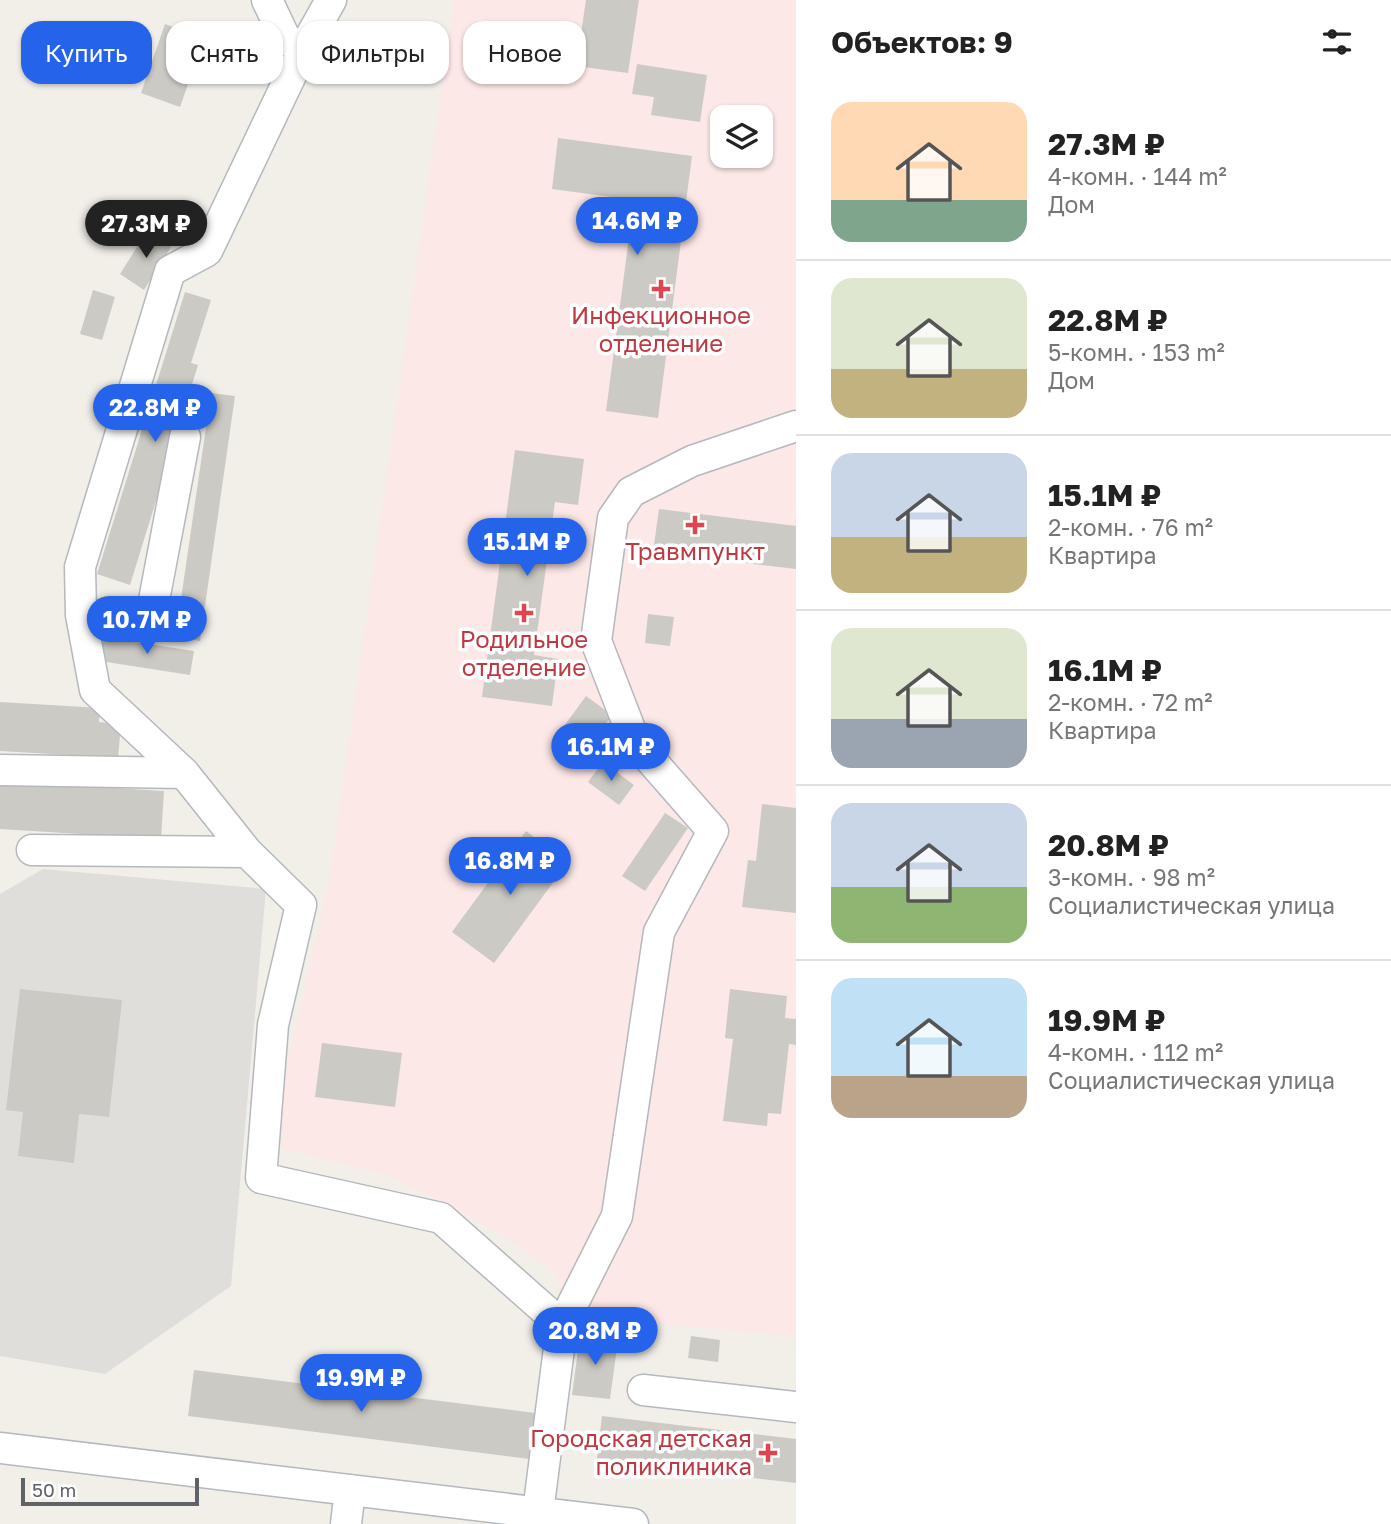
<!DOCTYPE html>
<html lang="ru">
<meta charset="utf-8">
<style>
body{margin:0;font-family:"Golos Text",sans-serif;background:#f2f2f2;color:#222;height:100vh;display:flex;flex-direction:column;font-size:26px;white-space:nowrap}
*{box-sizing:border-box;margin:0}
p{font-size:23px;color:#767676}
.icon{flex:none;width:38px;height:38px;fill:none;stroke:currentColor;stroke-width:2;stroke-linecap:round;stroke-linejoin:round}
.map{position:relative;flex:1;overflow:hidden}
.drawer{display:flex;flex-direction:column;background:#fff;width:595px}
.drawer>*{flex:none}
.banner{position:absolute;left:21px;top:21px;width:665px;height:63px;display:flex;gap:14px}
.controls{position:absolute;left:710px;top:105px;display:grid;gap:14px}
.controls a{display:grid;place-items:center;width:63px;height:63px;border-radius:14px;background:#fff;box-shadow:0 2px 5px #0004;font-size:35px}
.scale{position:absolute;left:21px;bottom:18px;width:178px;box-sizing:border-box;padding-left:7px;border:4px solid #5f6368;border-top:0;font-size:19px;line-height:24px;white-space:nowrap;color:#5f6368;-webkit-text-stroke:5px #fff;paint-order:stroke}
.price{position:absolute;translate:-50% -60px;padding:0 16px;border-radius:24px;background:#2563eb;color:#fff;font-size:23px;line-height:46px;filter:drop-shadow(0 2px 4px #0008)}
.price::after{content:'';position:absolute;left:50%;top:42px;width:21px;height:16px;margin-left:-10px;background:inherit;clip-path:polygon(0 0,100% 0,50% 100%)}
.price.active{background:#222;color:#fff}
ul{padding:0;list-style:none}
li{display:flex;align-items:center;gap:21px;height:175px;padding:0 35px}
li+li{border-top:2px solid #e0e0e0}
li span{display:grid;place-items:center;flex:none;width:196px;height:140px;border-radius:21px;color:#555}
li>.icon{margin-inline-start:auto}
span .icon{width:84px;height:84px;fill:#fffc;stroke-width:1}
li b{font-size:30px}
h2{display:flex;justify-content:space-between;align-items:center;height:84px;padding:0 35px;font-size:30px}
.pill{padding:0 24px;border-radius:21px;background:#fff;box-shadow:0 2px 5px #0004;font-size:24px;line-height:63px}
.pill.active{background:#2563eb;color:#fff}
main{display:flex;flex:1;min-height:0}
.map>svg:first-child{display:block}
.industrial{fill:#e0deda}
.medical{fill:#fce8e6;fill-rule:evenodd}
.building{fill:#cccac5}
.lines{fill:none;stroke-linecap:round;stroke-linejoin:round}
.minor-casing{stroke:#b5b8bc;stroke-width:33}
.minor{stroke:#fff;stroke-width:30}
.health-dot{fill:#e0444e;stroke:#fff;stroke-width:2.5}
.labels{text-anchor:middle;stroke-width:7;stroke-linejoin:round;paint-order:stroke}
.health-label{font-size:24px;fill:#be3a42;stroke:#fff}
</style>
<main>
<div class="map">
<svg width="796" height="1524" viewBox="0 0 796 1524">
<rect width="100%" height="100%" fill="#f1efe8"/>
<!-- industrial -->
<path class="industrial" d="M 43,869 L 266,889 L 231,1286 L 105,1374 L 0,1356 L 0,894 Z"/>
<!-- medical -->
<path class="medical" d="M 454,0 L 796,0 L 796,1336 L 580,1317 L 560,1291 L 556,1273 L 510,1240 L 446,1203 L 385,1174 L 279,1148 L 278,1106 L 329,882 ZM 723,117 L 761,117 L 761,156 L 723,156 Z"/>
<!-- building -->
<path class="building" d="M 586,0 L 639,0 L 628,73 L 576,66 Z
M 165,24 L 184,31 L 173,63 L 193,70 L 180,107 L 141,93 Z
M 637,64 L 707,75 L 700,122 L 651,115 L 654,97 L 632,94 Z
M 558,138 L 692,156 L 658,418 L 606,411 L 634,200 L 552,189 Z
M 147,231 L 171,247 L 144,290 L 120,274 Z
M 93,290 L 115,297 L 102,340 L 80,334 Z
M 185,292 L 211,300 L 191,363 L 198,365 L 130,585 L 97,574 Z
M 211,393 L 235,396 L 200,641 L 177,637 L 176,625 L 165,624 L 167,604 L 180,606 Z
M 515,450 L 584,459 L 578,505 L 555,502 L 534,655 L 558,659 L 552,706 L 482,697 Z
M 659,509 L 796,526 L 796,569 L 653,552 Z
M 648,614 L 674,617 L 670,646 L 645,643 Z
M 103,637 L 194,651 L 190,675 L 100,661 Z
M 586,696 L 612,715 L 586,752 L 559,733 Z
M 0,702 L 100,708 L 99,722 L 121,724 L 118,758 L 0,751 Z
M 603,762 L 634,785 L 619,805 L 588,782 Z
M 0,781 L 164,791 L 161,839 L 0,829 Z
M 762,804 L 796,808 L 796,913 L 742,907 L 748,860 L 756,861 Z
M 665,813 L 688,828 L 645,891 L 622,876 Z
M 526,831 L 568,862 L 494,963 L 452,932 Z
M 20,989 L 122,1000 L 109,1117 L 79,1114 L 74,1163 L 18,1156 L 23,1112 L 6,1110 Z
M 730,989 L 787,996 L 785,1018 L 796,1019 L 796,1045 L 789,1044 L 781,1114 L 768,1113 L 767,1126 L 723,1121 L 733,1039 L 725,1038 Z
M 322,1043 L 402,1053 L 395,1107 L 315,1097 Z
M 580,1335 L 618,1340 L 610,1399 L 572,1395 Z
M 691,1336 L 720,1340 L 718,1362 L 688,1358 Z
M 194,1370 L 535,1413 L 529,1459 L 188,1416 Z
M 602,1416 L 796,1439 L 796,1483 L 597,1459 Z"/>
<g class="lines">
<defs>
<path id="minor" d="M 267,0 L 285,38 L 303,50
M 331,0 L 303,50 L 207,251 L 170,271 L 80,567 L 81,615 L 95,690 L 184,773 L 247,852 L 301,905 L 273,1025 L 261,1178 L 441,1218 L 562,1325 L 538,1512
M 81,615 L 151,616 L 185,437
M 0,770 L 184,773
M 32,850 L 247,852
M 562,1325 L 617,1216 L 659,932 L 713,831 L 635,742 L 596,641 L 613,518 L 631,492 L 692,461 L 796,426
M 643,1390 L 796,1407
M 0,1448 L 633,1524
M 346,1524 L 350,1490"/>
</defs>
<!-- minor casing -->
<use href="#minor" class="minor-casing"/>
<!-- minor -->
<use href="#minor" class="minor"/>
</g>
<!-- markers -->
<g class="health-dot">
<path d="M657.5 278.5h7v7h7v7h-7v7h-7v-7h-7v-7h7z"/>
<path d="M691.5 514.5h7v7h7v7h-7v7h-7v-7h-7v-7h7z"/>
<path d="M520.5 602.5h7v7h7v7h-7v7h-7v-7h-7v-7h7z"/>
<path d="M764.5 1442.5h7v7h7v7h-7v7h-7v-7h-7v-7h7z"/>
</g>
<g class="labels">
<!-- health labels -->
<g class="health-label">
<text x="661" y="324">Инфекционное<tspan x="661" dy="28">отделение</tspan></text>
<text x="695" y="560">Травмпункт</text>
<text x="524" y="648">Родильное<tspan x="524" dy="28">отделение</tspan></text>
<text x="752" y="1447" text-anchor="end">Городская детская<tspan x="752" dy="28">поликлиника</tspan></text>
</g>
</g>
</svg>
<div class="controls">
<a><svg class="icon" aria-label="layers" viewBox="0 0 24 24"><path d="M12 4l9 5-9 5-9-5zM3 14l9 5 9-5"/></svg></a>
</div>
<div class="scale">50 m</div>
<b class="price" style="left:637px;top:257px">14.6M ₽</b>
<b class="price active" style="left:146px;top:260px">27.3M ₽</b>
<b class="price" style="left:155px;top:444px">22.8M ₽</b>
<b class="price" style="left:527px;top:578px">15.1M ₽</b>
<b class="price" style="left:147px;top:656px">10.7M ₽</b>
<b class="price" style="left:611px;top:783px">16.1M ₽</b>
<b class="price" style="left:510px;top:897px">16.8M ₽</b>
<b class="price" style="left:595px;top:1367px">20.8M ₽</b>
<b class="price" style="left:361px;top:1414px">19.9M ₽</b>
<div class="banner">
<a class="pill active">Купить</a>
<a class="pill">Снять</a>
<a class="pill">Фильтры</a>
<a class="pill">Новое</a>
</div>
</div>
<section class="drawer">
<h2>Объектов: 9<svg class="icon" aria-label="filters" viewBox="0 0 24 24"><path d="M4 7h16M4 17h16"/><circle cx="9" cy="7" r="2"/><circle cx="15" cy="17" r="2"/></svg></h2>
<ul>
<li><span style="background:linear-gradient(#ffd9b3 70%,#7fa58c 0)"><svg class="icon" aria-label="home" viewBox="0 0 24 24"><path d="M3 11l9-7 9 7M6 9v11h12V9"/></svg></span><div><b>27.3M ₽</b><p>4-комн. · 144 m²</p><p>Дом</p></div></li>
<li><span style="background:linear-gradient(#dfe7d0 65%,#c2b280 0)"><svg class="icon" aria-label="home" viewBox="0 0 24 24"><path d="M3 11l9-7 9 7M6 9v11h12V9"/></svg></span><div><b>22.8M ₽</b><p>5-комн. · 153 m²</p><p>Дом</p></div></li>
<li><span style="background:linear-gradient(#c9d6e8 60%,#c2b280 0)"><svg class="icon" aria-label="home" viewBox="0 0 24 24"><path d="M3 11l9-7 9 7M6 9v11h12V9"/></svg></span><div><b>15.1M ₽</b><p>2-комн. · 76 m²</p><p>Квартира</p></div></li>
<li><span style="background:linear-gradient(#dfe7d0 65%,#9aa5b1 0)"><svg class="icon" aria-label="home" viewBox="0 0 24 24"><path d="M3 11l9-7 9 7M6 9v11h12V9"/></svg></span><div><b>16.1M ₽</b><p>2-комн. · 72 m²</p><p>Квартира</p></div></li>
<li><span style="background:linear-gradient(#c9d6e8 60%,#8fb573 0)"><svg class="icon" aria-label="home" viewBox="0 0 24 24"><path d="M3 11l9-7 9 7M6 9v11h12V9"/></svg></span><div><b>20.8M ₽</b><p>3-комн. · 98 m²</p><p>Социалистическая улица</p></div></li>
<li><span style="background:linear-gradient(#bfe0f5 70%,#b9a48a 0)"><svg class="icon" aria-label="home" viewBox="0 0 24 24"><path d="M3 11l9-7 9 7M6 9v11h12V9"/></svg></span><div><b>19.9M ₽</b><p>4-комн. · 112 m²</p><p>Социалистическая улица</p></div></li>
</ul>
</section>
</main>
